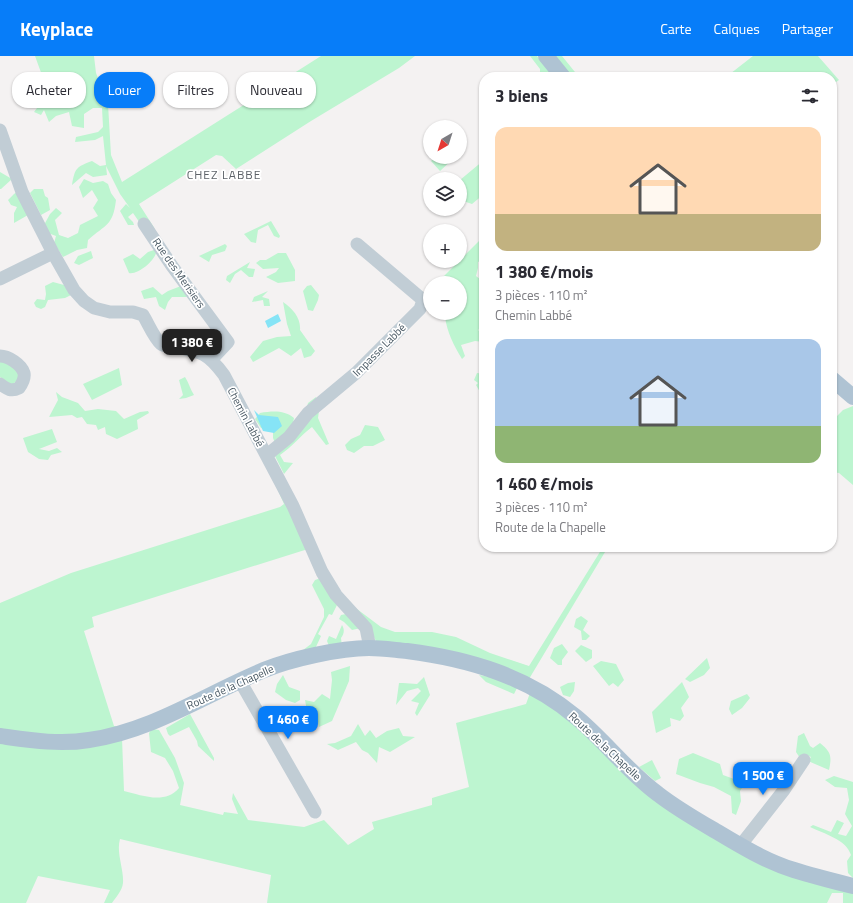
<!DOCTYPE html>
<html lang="fr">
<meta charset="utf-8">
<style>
body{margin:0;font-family:"Titillium Web",sans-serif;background:#f2f2f3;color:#2b2b33;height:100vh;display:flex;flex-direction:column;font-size:15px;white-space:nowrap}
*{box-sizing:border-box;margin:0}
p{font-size:13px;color:#7c7c81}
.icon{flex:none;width:22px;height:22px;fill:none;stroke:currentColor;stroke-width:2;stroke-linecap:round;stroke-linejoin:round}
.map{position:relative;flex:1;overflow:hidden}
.sheet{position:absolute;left:479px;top:16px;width:358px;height:480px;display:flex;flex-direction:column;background:#fff;border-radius:16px;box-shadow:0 1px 3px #0004}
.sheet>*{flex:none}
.top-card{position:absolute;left:12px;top:16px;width:380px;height:36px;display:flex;gap:8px}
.needle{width:26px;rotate:219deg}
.buttons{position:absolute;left:423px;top:64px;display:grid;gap:8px}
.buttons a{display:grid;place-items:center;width:44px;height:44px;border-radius:50%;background:#fff;box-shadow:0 1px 3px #0004;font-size:20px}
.price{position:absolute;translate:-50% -34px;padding:0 9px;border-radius:8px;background:#077df9;color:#fff;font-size:13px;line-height:26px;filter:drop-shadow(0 1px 2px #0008)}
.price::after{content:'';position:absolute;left:50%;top:24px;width:12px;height:9px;margin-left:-6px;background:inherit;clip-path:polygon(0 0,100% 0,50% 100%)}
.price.on{background:#222;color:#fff}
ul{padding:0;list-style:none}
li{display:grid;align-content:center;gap:8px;height:212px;padding:0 16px}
li span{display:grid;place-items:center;height:124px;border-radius:12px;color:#555}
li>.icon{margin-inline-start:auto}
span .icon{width:72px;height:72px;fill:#fffc;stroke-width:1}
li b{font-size:17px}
h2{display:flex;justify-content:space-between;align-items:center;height:48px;padding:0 16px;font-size:17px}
.chip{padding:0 14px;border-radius:16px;background:#fff;box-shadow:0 1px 3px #0004;font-size:14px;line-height:36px}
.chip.on{background:#077df9;color:#fff}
header{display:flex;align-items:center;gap:24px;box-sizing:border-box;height:56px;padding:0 20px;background:#077df9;color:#fff}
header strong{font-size:19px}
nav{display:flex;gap:22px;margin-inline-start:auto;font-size:14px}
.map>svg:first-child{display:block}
.green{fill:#bdf5d0}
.water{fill:#86e4f6}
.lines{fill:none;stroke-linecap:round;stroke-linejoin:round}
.minor{stroke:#c1cdd5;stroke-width:13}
.major{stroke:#afc3d3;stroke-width:16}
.labels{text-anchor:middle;stroke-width:3.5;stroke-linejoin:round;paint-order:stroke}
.street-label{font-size:11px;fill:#475762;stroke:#fff}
.neighbourhood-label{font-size:12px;letter-spacing:1px;fill:#5d6268;stroke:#fff}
</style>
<header>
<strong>Keyplace</strong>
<nav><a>Carte</a><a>Calques</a><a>Partager</a></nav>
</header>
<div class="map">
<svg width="853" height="847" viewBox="0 0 853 847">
<rect width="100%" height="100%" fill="#f4f2f2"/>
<!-- green -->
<path class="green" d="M 35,0 L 94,0 L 96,17 L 108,48 L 111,99 L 122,126 L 321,0 L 415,0 L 399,12 L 311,65 L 236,113 L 222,100 L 216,99 L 139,148 L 155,173 L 148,169 L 142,170 L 133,157 L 128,161 L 133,166 L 134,169 L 128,169 L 120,155 L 126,148 L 130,152 L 120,138 L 106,110 L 107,119 L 93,121 L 86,117 L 72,129 C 75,112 76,111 92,105 L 100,110 L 106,109 L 103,80 L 95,84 L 75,86 L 76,81 L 98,76 L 103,71 L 102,52 L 93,52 L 84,58 L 84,72 L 72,70 L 69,56 L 56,60 L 49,66 L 44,54 L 41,59 L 34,56 L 43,44 L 39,28 L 43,22 Z
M 530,0 L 537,0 L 554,21 L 540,21 L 540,13 Z
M 555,0 L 562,0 L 579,21 L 571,21 Z
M 753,0 L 818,0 L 839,24 L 832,29 L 832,21 L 726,21 Z
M 435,101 L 453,101 L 454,102 L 440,115 L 431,105 Z
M 484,104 L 484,138 L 472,148 L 460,144 L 460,124 Z
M 0,116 L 12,123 L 1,133 L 0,133 Z
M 84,123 L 93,127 L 103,125 L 108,128 L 111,137 L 116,144 C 113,170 106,168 88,184 L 87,192 L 77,194 L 63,201 L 54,187 L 56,180 L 48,177 L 44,169 L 50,158 L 56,152 L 62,157 L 55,164 L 59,179 L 68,182 L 78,177 L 80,169 L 98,160 L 93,152 L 98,144 L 92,134 L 83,142 L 79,131 Z
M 34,133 L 43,133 L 45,140 L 48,142 L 50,154 L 41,159 L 30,137 Z
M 17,136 L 28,159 L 14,167 L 14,157 L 17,151 L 11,149 L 8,144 L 14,138 Z
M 271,165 L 280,180 L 279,182 L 274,180 L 268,169 L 258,174 L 256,187 L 251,186 L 244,178 Z
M 484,180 L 484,203 L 478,206 L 478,212 L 476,220 L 484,226 L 484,269 L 478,274 L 484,279 L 484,286 L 475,285 L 461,289 L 465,300 L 462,303 C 454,290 447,276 445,261 L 448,257 L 460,257 L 460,242 L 464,232 L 460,232 L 460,227 L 440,227 L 438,226 Z
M 225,188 L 227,190 L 225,195 L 212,199 L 209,206 L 199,200 Z
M 154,194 L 156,197 C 154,205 138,219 129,217 L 123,203 L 133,198 L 140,203 L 148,196 Z
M 91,195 L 93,202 L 79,209 L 74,207 L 78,200 Z
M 278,197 L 286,197 L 295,214 L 295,225 L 278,227 L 266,221 L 276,216 L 279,212 L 263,213 L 256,207 L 260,204 L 266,204 Z
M 250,206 L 247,212 L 255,213 L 253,221 L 249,221 L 241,214 L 235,218 L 230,227 L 226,224 L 227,220 Z
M 53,226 L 64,229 L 71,239 L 65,242 L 48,244 L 45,251 L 41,253 L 36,251 L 34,247 L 37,243 L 45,244 L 46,238 L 45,230 Z
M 311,229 L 319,239 L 318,244 L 313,255 L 308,254 L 303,235 L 307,230 Z
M 181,230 L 187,241 L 172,241 L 168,246 L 165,254 L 159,250 L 156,241 L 144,243 L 141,235 L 153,231 L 162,239 L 168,235 Z
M 268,235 L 262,241 L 269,243 L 270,250 L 264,250 L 263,244 L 252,246 L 254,241 Z
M 283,246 C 293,253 301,262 300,274 L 315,295 L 311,300 L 304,302 L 301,292 L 291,300 L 279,292 L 253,306 L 250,301 L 263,285 L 277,281 L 291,280 L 287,268 Z
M 0,303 L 17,312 L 20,322 L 12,329 L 0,321 Z
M 119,312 L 122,329 L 92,344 L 83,328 Z
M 477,317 L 484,318 L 484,343 L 476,329 L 478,327 L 474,324 Z
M 185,321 C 189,327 190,333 194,339 L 186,342 L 179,343 L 183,339 L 179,324 Z
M 56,336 L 62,341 L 78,347 L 85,355 L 98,353 L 116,355 L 124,363 L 140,356 L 148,355 L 149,357 L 137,364 L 138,373 L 117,383 L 106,378 L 105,371 L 98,374 L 96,369 L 87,368 L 82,361 L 77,362 L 72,359 L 49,361 L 58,344 Z
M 316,341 L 319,355 L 318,362 L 329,388 L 326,389 L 312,371 C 300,380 292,391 280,399 L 284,406 L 293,407 L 284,418 L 274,398 L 275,387 L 273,382 L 273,375 L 261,372 L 255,363 L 260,357 C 273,355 284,354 294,362 L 292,372 L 303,366 L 308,347 Z
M 853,350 L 853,429 L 839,417 L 832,416 L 832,365 L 843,354 Z
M 365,369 L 378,371 L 385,384 L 373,390 L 364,390 L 354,397 L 347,394 L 345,389 L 351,383 L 360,379 Z
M 52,373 L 57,386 L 39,393 L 49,395 L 57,392 L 62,396 L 51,399 L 48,404 L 39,403 L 28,396 L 23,382 Z
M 257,387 L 308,493 L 92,561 L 94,571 L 84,575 L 114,670 L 118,670 L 92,679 L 0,677 L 0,547 L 71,517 L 280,451 L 284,448 Z
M 603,491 L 608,491 L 529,623 L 377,587 L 369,572 L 345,544 L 381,571 L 395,576 L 432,576 L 456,581 L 490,597 L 529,610 Z
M 321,522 L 337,549 L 332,559 L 329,558 L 318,578 L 321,580 L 315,593 L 303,594 L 311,588 L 324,561 L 324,553 L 312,529 L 315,524 Z
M 346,558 L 361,572 L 352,574 L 344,566 L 339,563 L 341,559 Z
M 581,560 L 588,565 L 583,574 L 590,580 L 586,584 L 582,584 L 581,575 L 574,571 L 576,563 Z
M 342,569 C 345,574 344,578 341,582 L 342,591 L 329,590 L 327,585 L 329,580 L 336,583 Z
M 562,588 L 568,596 L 562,604 L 562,609 L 558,609 L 550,602 L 554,592 Z
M 581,589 L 592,594 L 592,602 L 586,606 L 575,595 Z
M 707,602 L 710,612 L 704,619 L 690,626 L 685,623 Z
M 601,605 L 616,608 L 624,624 L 618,631 L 613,627 L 609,630 L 593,610 Z
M 350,610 L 349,625 L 332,665 L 319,671 L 317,660 L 307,655 L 305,644 L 314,646 L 322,638 L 330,643 L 332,624 L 331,616 Z
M 283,619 L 289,631 L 300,635 L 300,644 L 295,647 L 286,644 L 275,636 L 277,628 Z
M 479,619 L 496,622 L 517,632 L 514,638 L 486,626 Z
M 424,621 L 430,639 L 417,660 L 415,657 L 419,647 L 411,645 L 421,635 L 418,632 L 407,635 L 396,649 L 399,627 L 403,627 L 417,628 Z
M 575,626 L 574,635 L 570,641 L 563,639 L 560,631 L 568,627 Z
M 682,626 L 689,641 L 681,652 L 684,660 L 680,665 L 670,662 L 671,670 L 656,677 L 652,656 Z
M 530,637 L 564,659 L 733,790 L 853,833 L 853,847 L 843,847 L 843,837 L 832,837 L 827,847 L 267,847 L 271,819 L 120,783 C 116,797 124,813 123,827 C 122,835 116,841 112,847 L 104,847 L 110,834 L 38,820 L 26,847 L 0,847 L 0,684 L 122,682 L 124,735 C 141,739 165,749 179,732 L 173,715 L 165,702 L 151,696 L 149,677 L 152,673 L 159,674 L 175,702 L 184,727 L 180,749 L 223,759 L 224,756 L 238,758 L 232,743 L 233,737 L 248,764 L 304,771 L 324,764 L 348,789 L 374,773 L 372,766 L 432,749 L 432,742 L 469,731 L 456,667 L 526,648 Z
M 747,638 L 750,642 L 742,652 L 732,659 L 729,653 L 731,645 Z
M 190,658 L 214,702 L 214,705 L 198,690 L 197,685 L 189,671 L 170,680 L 168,678 L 166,672 Z
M 358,668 L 365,680 L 370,674 L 376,682 L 387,675 L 399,672 L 403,680 L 415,681 L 390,696 L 379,691 L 377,707 L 368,697 L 362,694 L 356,686 L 338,694 L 327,688 L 335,687 L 351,680 Z
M 804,677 L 810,690 L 813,692 L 820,687 C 831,696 832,700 829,714 L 808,705 L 811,701 L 807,699 L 800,702 L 796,696 L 798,680 Z
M 693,697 L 720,708 L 723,719 L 745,727 L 740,735 L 741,745 L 736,759 L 732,757 L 731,740 L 714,731 L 700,727 L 676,718 L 679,703 Z
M 652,704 L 661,722 L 655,725 L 639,711 Z
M 834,720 L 853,726 L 853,822 L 848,817 L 847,805 L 851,799 C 846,783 824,778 810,771 L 813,769 L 831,776 L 837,764 L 844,767 L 838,778 L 846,780 L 852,770 L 845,758 L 849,744 L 847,732 L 835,731 L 825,724 Z"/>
<!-- water -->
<path class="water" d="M 278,258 L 281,265 L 268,272 L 265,265 Z
M 254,354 L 259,359 L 278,361 L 282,370 L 274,377 L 263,375 Z"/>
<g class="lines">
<!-- minor -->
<path class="minor" d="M 0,74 L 22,136 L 53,197 L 74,234 L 84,245 L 94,252 L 110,256 L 133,256 L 143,259 C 148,267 154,282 161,288 C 165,291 171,290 175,291 C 202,296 208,297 224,319 L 293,450 L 322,516 L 336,539 L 366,572 L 370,592
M 144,168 L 172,210 L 228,286 L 212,303
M 0,223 L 53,197
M 0,300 C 8,300 21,308 24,317 C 25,322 22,328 19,332 C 11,336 7,333 0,328
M 267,399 L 289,381 L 308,357 L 356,317 L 420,253 L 423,244 L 357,188
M 240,625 L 315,756
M 740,790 L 784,734 L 804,704"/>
<!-- major -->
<path class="major" d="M 546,0 L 563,21
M 832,323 L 853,341
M 0,680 C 29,684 59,689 89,684 C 152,675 206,638 264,614 C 291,603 340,592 369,592 C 382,592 395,594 407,595 C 469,603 527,620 576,661 C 605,685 628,716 658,738 C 676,752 695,763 714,774 C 739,789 765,805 794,814 C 813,820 833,825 853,830"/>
</g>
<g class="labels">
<!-- street labels -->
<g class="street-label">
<text transform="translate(179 217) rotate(55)" y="4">Rue des Merisiers</text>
<text transform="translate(379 294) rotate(-45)" y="4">Impasse Labbé</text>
<text transform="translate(246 361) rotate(62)" y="4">Chemin Labbé</text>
<text transform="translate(230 631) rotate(-24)" y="4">Route de la Chapelle</text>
<text transform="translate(605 690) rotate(43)" y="4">Route de la Chapelle</text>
</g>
<!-- neighbourhood labels -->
<g class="neighbourhood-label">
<text x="224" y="123">CHEZ LABBE</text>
</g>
</g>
</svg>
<div class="buttons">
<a><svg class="needle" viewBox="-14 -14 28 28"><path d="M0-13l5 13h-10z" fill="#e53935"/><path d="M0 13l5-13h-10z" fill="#7c7c81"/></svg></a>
<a><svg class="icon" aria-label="layers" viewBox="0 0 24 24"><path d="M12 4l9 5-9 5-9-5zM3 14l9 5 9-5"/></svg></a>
<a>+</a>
<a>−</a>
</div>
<b class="price on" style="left:192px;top:307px">1 380 €</b>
<b class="price" style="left:288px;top:684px">1 460 €</b>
<b class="price" style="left:763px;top:740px">1 500 €</b>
<div class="top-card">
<a class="chip">Acheter</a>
<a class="chip on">Louer</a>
<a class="chip">Filtres</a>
<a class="chip">Nouveau</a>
</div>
<section class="sheet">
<h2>3 biens<svg class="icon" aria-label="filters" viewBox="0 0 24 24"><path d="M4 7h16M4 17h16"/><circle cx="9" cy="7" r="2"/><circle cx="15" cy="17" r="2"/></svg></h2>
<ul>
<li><span style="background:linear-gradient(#ffd9b3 70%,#c2b280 0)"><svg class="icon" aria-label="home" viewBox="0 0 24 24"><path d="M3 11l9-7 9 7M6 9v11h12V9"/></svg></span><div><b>1 380 €/mois</b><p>3 pièces · 110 m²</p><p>Chemin Labbé</p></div></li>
<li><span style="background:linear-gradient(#a9c7e8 70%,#8fb573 0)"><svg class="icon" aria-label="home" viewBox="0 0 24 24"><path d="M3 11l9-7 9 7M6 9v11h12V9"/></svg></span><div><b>1 460 €/mois</b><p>3 pièces · 110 m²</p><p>Route de la Chapelle</p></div></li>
</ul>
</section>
</div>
